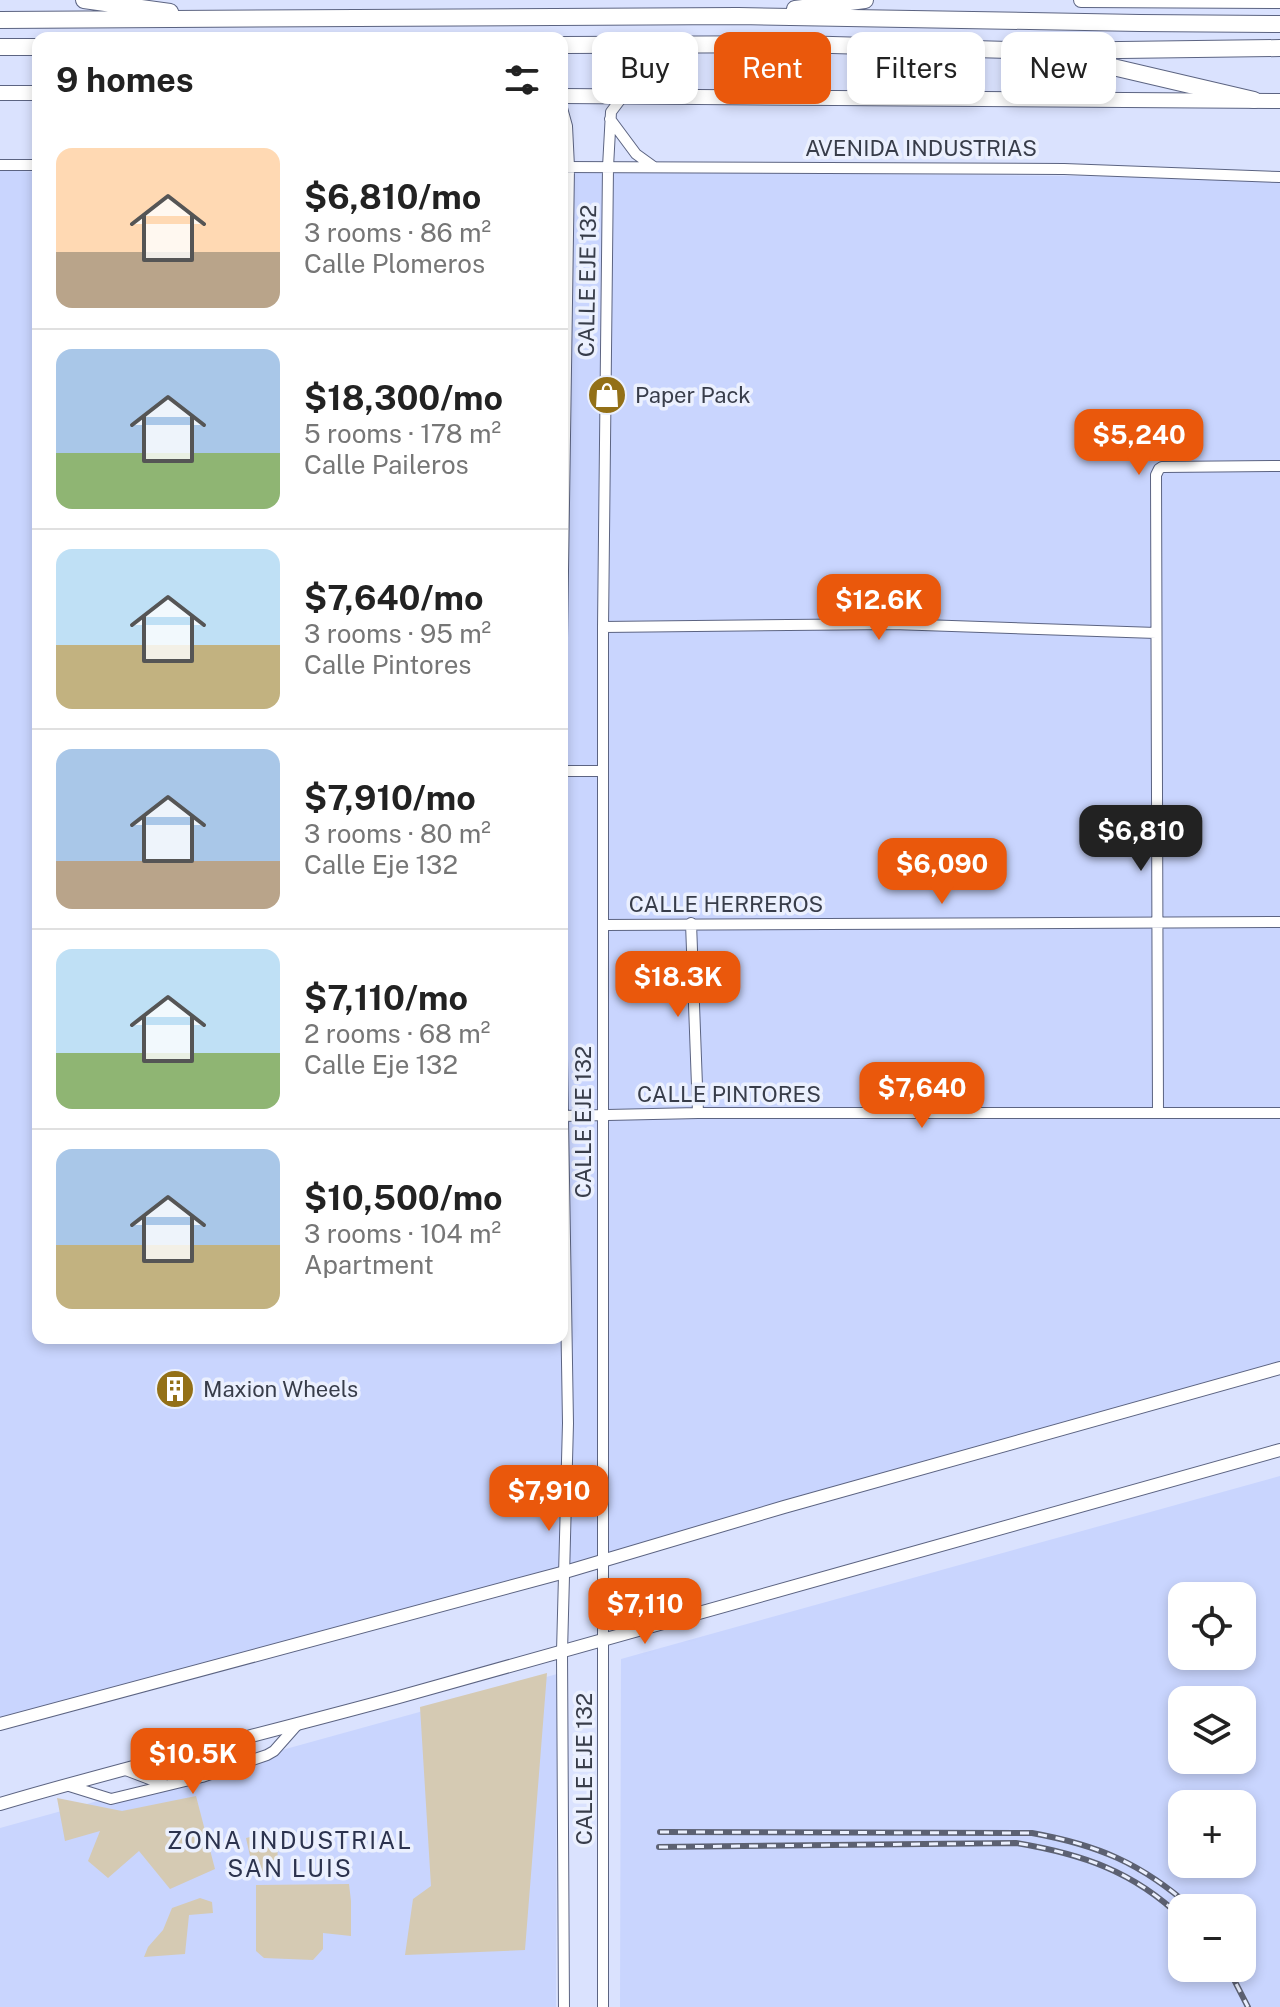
<!DOCTYPE html>
<meta charset="utf-8">
<style>
body{margin:0;font-family:"Public Sans",sans-serif;background:#f2f2f2;color:#222;height:100vh;display:flex;flex-direction:column;font-size:30px;white-space:nowrap}
*{box-sizing:border-box;margin:0}
p{font-size:26px;color:#767676}
.icon{flex:none;width:44px;height:44px;fill:none;stroke:currentColor;stroke-width:2;stroke-linecap:round;stroke-linejoin:round}
.map{position:relative;flex:1;overflow:hidden}
.drawer{position:absolute;left:32px;top:32px;width:536px;height:1312px;display:flex;flex-direction:column;background:#fff;border-radius:16px;box-shadow:0 4px 12px #0003}
.drawer>*{flex:none}
.hud{position:absolute;left:592px;top:32px;width:568px;height:72px;display:flex;gap:16px}
.tools{position:absolute;left:1168px;top:1582px;display:grid;gap:16px}
.tools a{display:grid;place-items:center;width:88px;height:88px;border-radius:16px;background:#fff;box-shadow:0 4px 12px #0003;font-size:40px}
.price{position:absolute;translate:-50% -68px;padding:0 18px;border-radius:16px;background:#ea580c;color:#fff;font-size:26px;line-height:52px;filter:drop-shadow(0 2px 4px #0008)}
.price::after{content:'';position:absolute;left:50%;top:48px;width:24px;height:18px;margin-left:-12px;background:inherit;clip-path:polygon(0 0,100% 0,50% 100%)}
.price.on{background:#222;color:#fff}
ul{padding:0;list-style:none}
li{display:flex;align-items:center;gap:24px;height:200px;padding:0 24px}
li+li{border-top:2px solid #e0e0e0}
li span{display:grid;place-items:center;flex:none;width:224px;height:160px;border-radius:16px;color:#555}
li>.icon{margin-inline-start:auto}
span .icon{width:96px;height:96px;fill:#fffc;stroke-width:1}
li b{font-size:34px}
h2{display:flex;justify-content:space-between;align-items:center;height:96px;padding:0 24px;font-size:34px}
.chip{padding:0 28px;border-radius:16px;background:#fff;box-shadow:0 4px 12px #0003;font-size:28px;line-height:72px}
.chip.on{background:#ea580c;color:#fff}
.map>svg:first-child{display:block}
.built{fill:#c9d5fe;fill-rule:evenodd}
.green{fill:#d5cab3}
.lines{fill:none;stroke-linecap:round;stroke-linejoin:round}
.minor-casing{stroke:#5c6482;stroke-width:12}
.tertiary-casing{stroke:#5c6482;stroke-width:14}
.secondary-casing{stroke:#5c6482;stroke-width:16}
.trunk-casing{stroke:#5c6482;stroke-width:18}
.minor{stroke:#fff;stroke-width:10}
.tertiary{stroke:#fff;stroke-width:12}
.secondary{stroke:#fff;stroke-width:14}
.trunk{stroke:#fff;stroke-width:16}
.rail-casing{stroke:#5c6172;stroke-width:6}
.rail{stroke:#ebf0fe;stroke-width:3;stroke-dasharray:9;stroke-linecap:butt}
.labels{text-anchor:middle;stroke-width:7;stroke-linejoin:round;paint-order:stroke}
.street-label{font-size:22px;fill:#383d4a;stroke:#ebf0fe}
.poi-label{font-size:22px;fill:#383d4a;stroke:#ebf0fe;text-anchor:start}
.neighbourhood-label{font-size:24px;letter-spacing:2px;fill:#2c334e;stroke:#ebf0fe}
</style>
<div class="map">
<svg width="1280" height="2007" viewBox="0 0 1280 2007">
<rect width="100%" height="100%" fill="#dae2fe"/>
<!-- built -->
<path class="built" d="M 0,170 L 38,172 L 38,1338 L 562,1338 L 562,171 L 1280,178 L 1280,1368 L 0,1726 Z
M 1280,1476 L 1280,2007 L 620,2007 L 621,1659 ZM 1182,1596 L 1242,1596 L 1242,1656 L 1182,1656 ZM 1242,1700 L 1242,1760 L 1182,1760 L 1182,1700 ZM 1182,1804 L 1242,1804 L 1242,1864 L 1182,1864 ZM 1182,1908 L 1242,1908 L 1242,1968 L 1182,1968 Z
M 557,1674 L 556,2007 L 0,2007 L 0,1828 Z"/>
<!-- green -->
<path class="green" d="M 547,1673 L 525,1950 L 405,1955 L 413,1899 L 431,1886 L 420,1707 Z
M 196,1796 L 215,1869 L 170,1889 L 139,1851 L 108,1878 L 88,1861 L 100,1831 L 65,1841 L 57,1798 L 122,1811 Z
M 277,1830 L 278,1874 L 254,1874 L 246,1838 Z
M 349,1884 L 351,1901 L 351,1936 L 323,1933 L 323,1949 L 313,1960 L 264,1958 L 256,1951 L 256,1885 Z
M 200,1898 L 212,1902 L 213,1913 L 189,1915 L 185,1954 L 144,1957 L 148,1947 L 163,1930 L 172,1908 Z"/>
<g class="lines">
<defs>
<path id="minor" d="M 562,108 L 567,126 L 569,167 L 562,638
M 610,119 L 636,154 L 654,167
M 0,165 L 38,165
M 562,167 L 1064,169 L 1280,177
M 603,627 L 893,624 L 1156,633
M 562,771 L 603,771
M 691,923 L 698,1113
M 604,925 L 1280,922
M 562,1058 L 568,1423 L 562,1652 L 564,2007
M 1158,1113 L 1156,475 L 1159,469 L 1162,467 L 1280,466
M 562,1116 L 698,1113 L 1280,1113
M 123,1769 L 165,1785
M 66,1785 L 111,1799 L 202,1777 L 267,1755 L 274,1751 L 297,1725
M 603,2007 L 603,627 L 608,167 L 611,112 L 623,96"/>
<path id="tertiary" d="M 0,1724 L 565,1572 L 784,1507 L 1280,1368
M 0,1804 C 132,1765 267,1733 399,1697 C 693,1615 986,1532 1280,1450"/>
<path id="secondary" d="M 1081,0 L 1280,1
M 0,93 L 38,93
M 562,96 L 1280,101"/>
<path id="trunk" d="M 84,0 L 170,12
M 795,9 L 865,0
M 0,20 L 738,16 L 1140,23 L 1280,24
M 562,45 L 797,44 L 1045,51 L 1280,48
M 0,47 L 38,47
M 1070,57 L 1254,100"/>
</defs>
<!-- minor casing -->
<use href="#minor" class="minor-casing"/>
<!-- tertiary casing -->
<use href="#tertiary" class="tertiary-casing"/>
<!-- secondary casing -->
<use href="#secondary" class="secondary-casing"/>
<!-- trunk casing -->
<use href="#trunk" class="trunk-casing"/>
<!-- minor -->
<use href="#minor" class="minor"/>
<!-- tertiary -->
<use href="#tertiary" class="tertiary"/>
<!-- secondary -->
<use href="#secondary" class="secondary"/>
<!-- trunk -->
<use href="#trunk" class="trunk"/>
<defs>
<path id="rail" d="M 660,1832 L 1032,1833 C 1098,1845 1141,1863 1192,1908
M 659,1847 L 1016,1843 C 1082,1854 1133,1871 1182,1918
M 1228,1968 L 1248,2007"/>
</defs>
<!-- rail casing -->
<use href="#rail" class="rail-casing"/>
<!-- rail -->
<use href="#rail" class="rail"/>
</g>
<!-- icons -->
<defs>
<symbol id="shop-disc" viewBox="-11 -11 22 22"><circle r="9.5" fill="#937017" stroke="#ebf0fe"/><path d="M-5-2.5h2.3a2.7 3.5 0 0 1 5.4 0H5L5.5 6h-11ZM-1.5-2.5h3a1.5 2.3 0 0 0-3 0Z" fill="#fff"/></symbol>
<symbol id="building-disc" viewBox="-11 -11 22 22"><circle r="9.5" fill="#937017" stroke="#ebf0fe"/><path d="M-4-6H4V6H1V3H-1V6H-4ZM-2.5-4.3h1.7v1.8h-1.7ZM.8-4.3h1.7v1.8H.8ZM-2.5-1h1.7V.8h-1.7ZM.8-1h1.7V.8H.8Z" fill="#fff"/></symbol>
</defs>
<g fill-rule="evenodd">
<use href="#shop-disc" x="585" y="373" width="44" height="44"/>
<use href="#building-disc" x="153" y="1367" width="44" height="44"/>
</g>
<g class="labels">
<!-- street labels -->
<g class="street-label">
<text x="921" y="156">AVENIDA INDUSTRIAS</text>
<text transform="translate(587 281) rotate(-89)" y="8">CALLE EJE 132</text>
<text x="726" y="912">CALLE HERREROS</text>
<text x="729" y="1102">CALLE PINTORES</text>
<text transform="translate(583 1122) rotate(-90)" y="8">CALLE EJE 132</text>
<text transform="translate(584 1769) rotate(-90)" y="8">CALLE EJE 132</text>
</g>
<!-- poi labels -->
<g class="poi-label">
<text x="635" y="403">Paper Pack</text>
<text x="203" y="1397">Maxion Wheels</text>
</g>
<!-- neighbourhood labels -->
<g class="neighbourhood-label">
<text x="290" y="1849">ZONA INDUSTRIAL<tspan x="290" dy="28">SAN LUIS</tspan></text>
</g>
</g>
</svg>
<div class="tools">
<a><svg class="icon" aria-label="locate" viewBox="0 0 24 24"><circle cx="12" cy="12" r="6"/><path d="M12 2v4M12 18v4M2 12h4M18 12h4"/></svg></a>
<a><svg class="icon" aria-label="layers" viewBox="0 0 24 24"><path d="M12 4l9 5-9 5-9-5zM3 14l9 5 9-5"/></svg></a>
<a>+</a>
<a>−</a>
</div>
<b class="price" style="left:1139px;top:477px">$5,240</b>
<b class="price" style="left:879px;top:642px">$12.6K</b>
<b class="price on" style="left:1141px;top:873px">$6,810</b>
<b class="price" style="left:942px;top:906px">$6,090</b>
<b class="price" style="left:678px;top:1019px">$18.3K</b>
<b class="price" style="left:922px;top:1130px">$7,640</b>
<b class="price" style="left:549px;top:1533px">$7,910</b>
<b class="price" style="left:645px;top:1646px">$7,110</b>
<b class="price" style="left:193px;top:1796px">$10.5K</b>
<div class="hud">
<a class="chip">Buy</a>
<a class="chip on">Rent</a>
<a class="chip">Filters</a>
<a class="chip">New</a>
</div>
<section class="drawer">
<h2>9 homes<svg class="icon" aria-label="filters" viewBox="0 0 24 24"><path d="M4 7h16M4 17h16"/><circle cx="9" cy="7" r="2"/><circle cx="15" cy="17" r="2"/></svg></h2>
<ul>
<li><span style="background:linear-gradient(#ffd9b3 65%,#b9a48a 0)"><svg class="icon" aria-label="home" viewBox="0 0 24 24"><path d="M3 11l9-7 9 7M6 9v11h12V9"/></svg></span><div><b>$6,810/mo</b><p>3 rooms · 86 m²</p><p>Calle Plomeros</p></div></li>
<li><span style="background:linear-gradient(#a9c7e8 65%,#8fb573 0)"><svg class="icon" aria-label="home" viewBox="0 0 24 24"><path d="M3 11l9-7 9 7M6 9v11h12V9"/></svg></span><div><b>$18,300/mo</b><p>5 rooms · 178 m²</p><p>Calle Paileros</p></div></li>
<li><span style="background:linear-gradient(#bfe0f5 60%,#c2b280 0)"><svg class="icon" aria-label="home" viewBox="0 0 24 24"><path d="M3 11l9-7 9 7M6 9v11h12V9"/></svg></span><div><b>$7,640/mo</b><p>3 rooms · 95 m²</p><p>Calle Pintores</p></div></li>
<li><span style="background:linear-gradient(#a9c7e8 70%,#b9a48a 0)"><svg class="icon" aria-label="home" viewBox="0 0 24 24"><path d="M3 11l9-7 9 7M6 9v11h12V9"/></svg></span><div><b>$7,910/mo</b><p>3 rooms · 80 m²</p><p>Calle Eje 132</p></div></li>
<li><span style="background:linear-gradient(#bfe0f5 65%,#8fb573 0)"><svg class="icon" aria-label="home" viewBox="0 0 24 24"><path d="M3 11l9-7 9 7M6 9v11h12V9"/></svg></span><div><b>$7,110/mo</b><p>2 rooms · 68 m²</p><p>Calle Eje 132</p></div></li>
<li><span style="background:linear-gradient(#a9c7e8 60%,#c2b280 0)"><svg class="icon" aria-label="home" viewBox="0 0 24 24"><path d="M3 11l9-7 9 7M6 9v11h12V9"/></svg></span><div><b>$10,500/mo</b><p>3 rooms · 104 m²</p><p>Apartment</p></div></li>
</ul>
</section>
</div>
